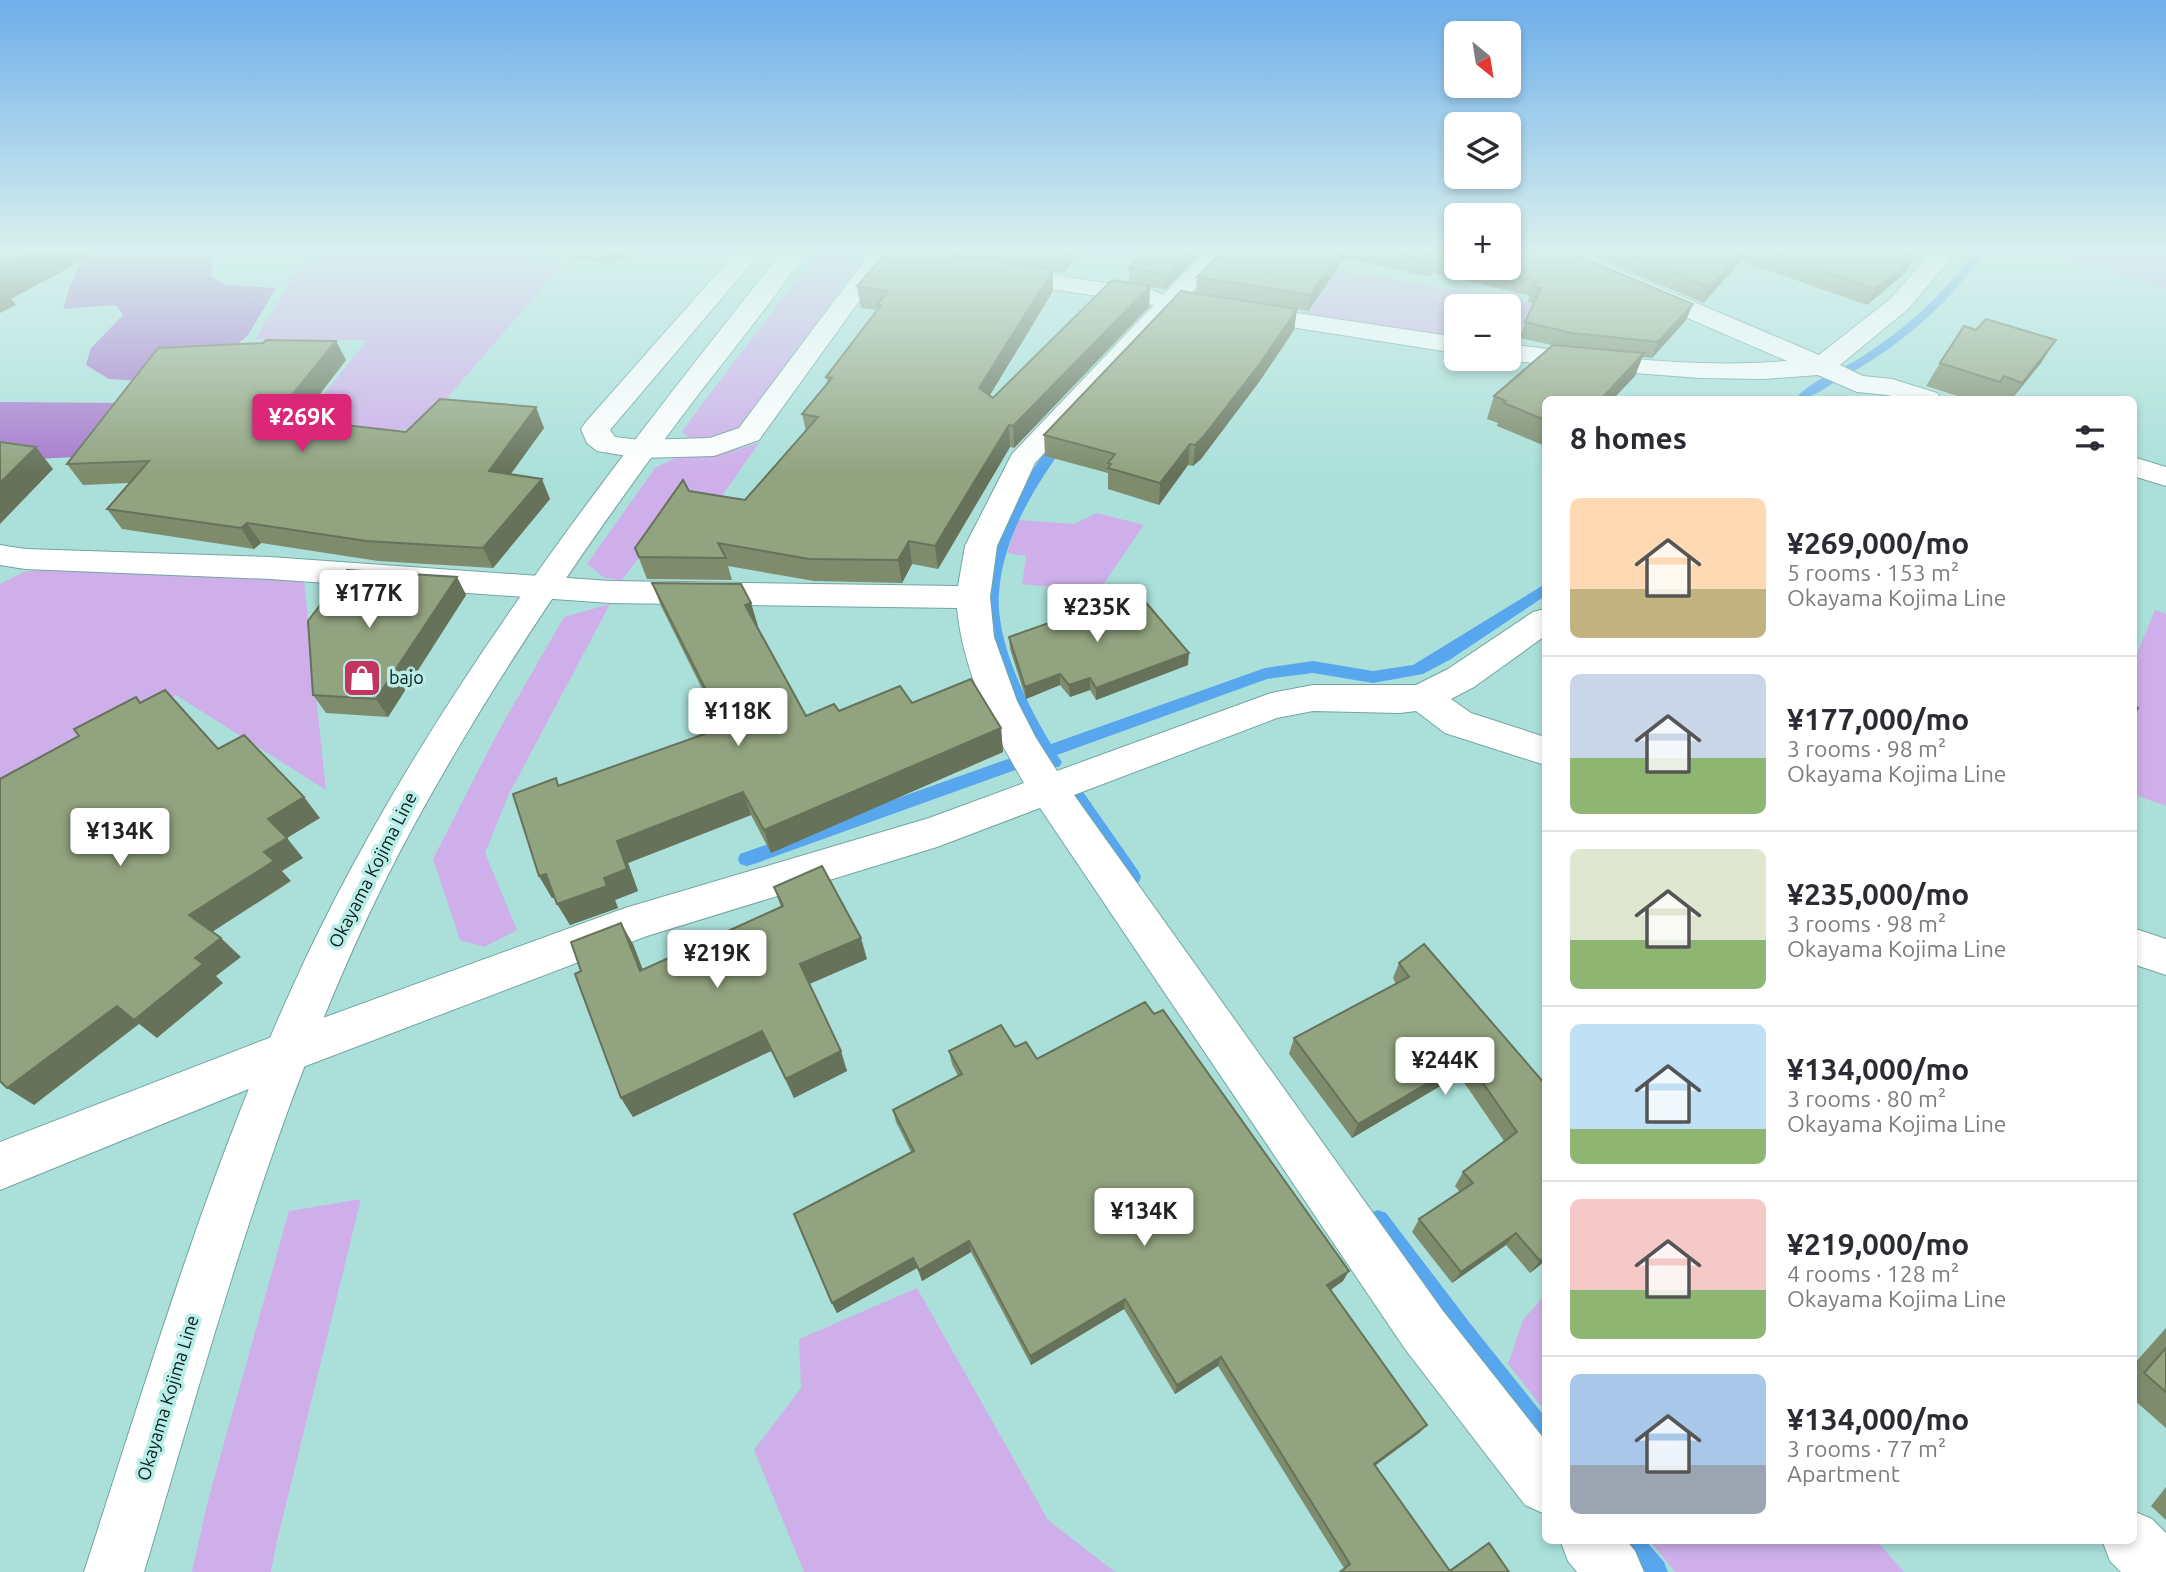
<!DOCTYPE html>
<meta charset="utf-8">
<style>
body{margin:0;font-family:Ubuntu,sans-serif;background:#f2f2f3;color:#2b2b33;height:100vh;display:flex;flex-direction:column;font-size:26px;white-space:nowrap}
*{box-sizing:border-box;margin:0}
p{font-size:23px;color:#7c7c81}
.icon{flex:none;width:38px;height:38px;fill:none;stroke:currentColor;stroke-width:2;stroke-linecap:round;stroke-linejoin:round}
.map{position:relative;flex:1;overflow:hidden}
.sheet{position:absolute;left:1542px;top:396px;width:595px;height:1148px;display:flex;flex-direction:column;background:#fff;border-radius:10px;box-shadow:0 4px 10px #0003}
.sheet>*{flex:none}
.needle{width:46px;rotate:150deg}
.fabs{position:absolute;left:1444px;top:21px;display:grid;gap:14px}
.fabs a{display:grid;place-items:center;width:77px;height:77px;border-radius:10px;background:#fff;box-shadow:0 4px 10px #0003;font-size:35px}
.price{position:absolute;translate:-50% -60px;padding:0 16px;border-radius:7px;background:#fff;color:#222;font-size:23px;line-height:46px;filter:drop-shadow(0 2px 4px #0008)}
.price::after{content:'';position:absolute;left:50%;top:42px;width:21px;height:16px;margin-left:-10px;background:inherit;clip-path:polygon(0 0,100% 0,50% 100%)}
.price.selected{background:#db2777;color:#fff}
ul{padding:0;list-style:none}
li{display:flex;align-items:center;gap:21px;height:175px;padding:0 28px}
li+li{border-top:2px solid #e1e1e2}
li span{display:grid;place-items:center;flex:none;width:196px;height:140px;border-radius:10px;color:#555}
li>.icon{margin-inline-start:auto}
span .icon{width:84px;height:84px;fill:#fffc;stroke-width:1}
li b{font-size:30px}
h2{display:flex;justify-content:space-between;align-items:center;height:84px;padding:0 28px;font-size:30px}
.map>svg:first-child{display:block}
.green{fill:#ceafea}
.forest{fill:#a87ace}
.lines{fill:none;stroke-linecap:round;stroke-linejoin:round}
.stream{fill:#58a6ed;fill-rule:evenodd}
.minor-casing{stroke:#72a5a0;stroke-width:2}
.major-casing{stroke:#72a5a0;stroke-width:2}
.minor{fill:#fff;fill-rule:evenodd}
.major{fill:#fff;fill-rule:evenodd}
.wall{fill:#7e8c6d}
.shaded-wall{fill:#667259}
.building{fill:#92a37f;stroke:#667259;stroke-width:2}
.labels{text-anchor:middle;stroke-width:7;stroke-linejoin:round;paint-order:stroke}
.poi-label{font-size:18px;fill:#071c1b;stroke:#b8ede8;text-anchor:start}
.street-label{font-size:18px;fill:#071c1b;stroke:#b8ede8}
</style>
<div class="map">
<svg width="2166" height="1572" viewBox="0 0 2166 1572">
<rect width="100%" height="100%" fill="#abe0da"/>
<!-- green -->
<path class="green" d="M 312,253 L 508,253 L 564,263 L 420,429 L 294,432 L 367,340 L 255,339 L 292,279 Z
M 817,253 L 867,253 L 736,431 C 719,437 697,448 682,432 L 691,419 Z
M 2046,253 L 2166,253 L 2166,288 Z
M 1330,268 L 1536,305 L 1515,349 L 1509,348 L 1508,306 L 1456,306 L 1456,340 L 1303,316 Z
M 759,443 L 708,516 L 676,510 L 621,581 L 603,577 L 587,564 L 655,468 L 675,458 L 721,454 Z
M 1097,513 L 1144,525 L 1098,592 L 1022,584 L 1026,556 L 1007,553 L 1018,520 L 1074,524 Z
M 41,570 L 304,581 L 326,790 L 176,695 L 0,791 L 0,584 L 24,572 Z
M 610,604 L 509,794 L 485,853 L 517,930 L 484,947 L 460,940 L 433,859 L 498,732 L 564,617 Z
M 2155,610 L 2166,614 L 2166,806 L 2133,794 L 2133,731 L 2137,724 L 2133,722 L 2133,663 Z
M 361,1199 L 276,1545 L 271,1572 L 192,1572 L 208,1500 L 289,1211 Z
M 917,1288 L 1048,1520 L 1115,1572 L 804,1572 L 754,1450 L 801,1388 L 799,1339 Z
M 1545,1295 L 1545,1411 L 1508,1364 L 1523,1320 Z
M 1649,1540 L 1876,1540 L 1904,1572 L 1675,1572 Z"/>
<!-- forest -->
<path class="forest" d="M 92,253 L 212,253 L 211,276 L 226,285 L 276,288 L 248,335 L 229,352 L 141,381 L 109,379 L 86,365 L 91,348 L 123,315 L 116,305 L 63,309 C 69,292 75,262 92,253 Z
M 0,402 L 124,403 L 74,457 L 0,461 Z"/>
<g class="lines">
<!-- stream -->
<path class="stream" d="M 1973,253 L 1984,253 C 1947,307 1896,349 1838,380 C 1823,389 1812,399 1795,399 C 1812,379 1841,371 1863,356 C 1905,329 1944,294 1973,253 Z
M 1062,435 L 1069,439 C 1036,485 1003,535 999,593 C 995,640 1027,705 1051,744 L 1265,668 L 1313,661 L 1373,671 L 1413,665 L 1545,584 L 1545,596 L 1451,659 L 1423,674 L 1373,683 L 1313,673 L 1267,679 L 1057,755 L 1062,762 L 1059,767 L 1047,767 L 1043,760 L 754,864 L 747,866 L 740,864 L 738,859 L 740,854 L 1036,749 C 1011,704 985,652 984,599 C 983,587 988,575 991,563 C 1005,514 1026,476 1057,436 Z
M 1075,787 L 1081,789 L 1139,872 L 1141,877 L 1139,882 L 1132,885 L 1125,882 L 1069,799 L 1066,794 L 1069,789 Z
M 1378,1210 L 1386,1213 L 1473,1327 L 1545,1417 L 1545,1450 L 1536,1446 L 1455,1345 L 1370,1229 L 1367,1221 L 1370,1213 Z
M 1615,1540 L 1645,1540 L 1664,1562 L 1668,1572 L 1637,1572 L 1619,1549 Z"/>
<defs>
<path id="minor" d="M 735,253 L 760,253 L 610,430 L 615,437 L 640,440 L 710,438 L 739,428 L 870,253 L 894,253 L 759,440 L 714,456 L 640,458 L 597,451 L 587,443 L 581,429 L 585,423 Z
M 1204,253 L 1229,253 L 1035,463 L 997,546 L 990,597 L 994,637 L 1017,701 L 1036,738 L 1057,771 L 1271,693 L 1313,685 L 1416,685 L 1448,669 L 1533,612 L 1545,609 L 1545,636 L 1474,687 L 1451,699 L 1471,713 L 1545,737 L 1545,765 L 1445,733 L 1416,711 L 1400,713 L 1313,711 L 1277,718 L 1074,795 L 1443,1311 L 1545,1440 L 1545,1514 L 1525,1505 L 1405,1349 L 1040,808 L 937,847 L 647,936 L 303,1067 L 0,1190 L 0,1142 L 287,1031 L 625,908 L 929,818 L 1024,783 C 992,729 963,671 957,608 L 610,603 L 270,579 L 25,569 L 0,565 L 0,545 L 25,549 L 270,557 L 610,581 L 958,586 L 965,546 L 1012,454 L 1154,305 L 1001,281 L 992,279 L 989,274 L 992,269 L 1001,267 L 1152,290 L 1163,295 Z
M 1546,253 L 1579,253 L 1819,355 L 1890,299 L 1931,253 L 1956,253 L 1908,309 L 1840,365 L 1863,376 L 1892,379 L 1937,393 L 1941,399 L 1900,399 L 1888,395 L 1857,392 L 1818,375 L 1763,379 L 1700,378 L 1569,368 L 1503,359 L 1508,359 L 1508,344 C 1599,356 1695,369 1787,361 L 1549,258 Z
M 1243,305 L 1456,337 L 1456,353 L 1234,318 L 1230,313 L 1234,308 Z
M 2133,457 L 2166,467 L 2166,486 L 2133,476 Z
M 2133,928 L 2166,939 L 2166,975 L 2133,964 Z
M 2133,1511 L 2152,1519 L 2166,1533 L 2166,1572 L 2121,1572 L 2110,1561 L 2102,1540 L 2133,1540 Z
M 1560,1540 L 1626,1540 L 1635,1551 L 1644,1572 L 1577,1572 L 1568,1561 Z"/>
<path id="major" d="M 781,253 L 806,253 C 766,310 721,364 679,420 C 582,550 491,684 413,827 C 287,1060 219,1320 144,1572 L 84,1572 C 158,1345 225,1112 335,899 C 456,665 618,459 781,253 Z"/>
</defs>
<!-- minor casing -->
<use href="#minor" class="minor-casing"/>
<!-- major casing -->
<use href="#major" class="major-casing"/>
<!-- minor -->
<use href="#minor" class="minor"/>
<!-- major -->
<use href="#major" class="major"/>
</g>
<!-- wall -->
<path class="wall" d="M 542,253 L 635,253 L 613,264 Z
M 954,253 L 1077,253 L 1064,273 L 1053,271 L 1053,291 L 989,396 L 993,398 L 1129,282 L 1129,268 L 1200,253 L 1166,289 L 1150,287 L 1149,307 L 1014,448 L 1010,447 L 938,569 L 912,564 L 902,583 L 814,581 L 728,566 L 732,580 L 647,579 L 635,548 L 689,491 L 745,500 L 806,431 L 802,414 L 828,383 L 826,377 L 877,310 L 861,308 L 857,286 L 954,255 Z
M 1220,253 L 1456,253 L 1456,268 L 1508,268 L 1693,304 L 1686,320 L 1652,358 L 1642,357 L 1635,376 L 1613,399 L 1545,399 L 1545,446 L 1497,426 L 1498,423 L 1487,419 L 1494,396 L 1552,345 L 1520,338 L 1525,322 L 1534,304 L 1528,302 L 1530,296 L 1432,272 L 1431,277 L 1345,258 L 1308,311 L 1196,293 L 1197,277 Z
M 1586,253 L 1919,253 L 1912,261 L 1904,274 L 1867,305 L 1741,261 L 1703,303 Z
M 1297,309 L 1294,330 L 1259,382 L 1201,459 L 1193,466 L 1188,465 L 1159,505 L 1108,489 L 1108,473 L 1045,456 L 1044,435 Z
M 346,360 L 300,420 L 406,432 L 544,428 L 511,474 L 550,499 L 493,568 L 378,561 L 261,543 L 254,549 L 122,529 L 107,509 L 129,483 L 83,485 L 67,464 Z
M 1940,363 L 2041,363 L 2012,399 L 1967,399 L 1926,386 Z
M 457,577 L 466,595 L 388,717 L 326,713 L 313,695 Z
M 652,583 L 751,603 L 757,626 L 806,716 L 839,711 L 912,703 L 1001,728 L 1003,752 L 771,853 L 751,815 L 628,863 L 638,891 L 615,900 L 618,908 L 570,925 L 555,897 L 552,898 L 539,876 L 559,786 L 716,731 L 714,725 L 717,724 L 714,713 L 661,606 Z
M 1009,637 L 1188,665 L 1096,700 L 1090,690 L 1070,697 L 1060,685 L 1026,699 L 1010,649 Z
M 774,887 L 867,959 L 809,984 L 847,1071 L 794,1098 L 771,1051 L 633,1117 L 621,1098 L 633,944 L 643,970 L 781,907 Z
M 1399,963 L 1545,1084 L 1545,1261 L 1530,1273 L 1506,1245 L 1452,1283 L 1412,1232 L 1419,1219 L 1460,1192 L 1455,1186 L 1463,1172 L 1504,1141 L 1459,1075 L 1352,1138 L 1289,1054 L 1294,1038 L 1396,984 L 1393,978 Z
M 1015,1047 L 1037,1059 L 1343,1281 L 1331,1290 L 1427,1425 L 1419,1433 L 1375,1465 L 1449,1570 L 1489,1543 L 1509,1572 L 1344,1568 L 1218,1366 L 1175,1394 L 1124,1309 L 1031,1365 L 971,1252 L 922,1281 L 917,1268 L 837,1313 L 832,1303 L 911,1152 L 896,1122 L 893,1110 L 958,1076 L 952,1064 L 949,1051 Z
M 2166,1328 L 2166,1428 L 2133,1399 L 2133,1365 Z
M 2166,1487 L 2166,1520 L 2151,1506 Z"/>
<!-- shaded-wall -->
<path class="shaded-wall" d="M 26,253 L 96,253 L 11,299 L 16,305 L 0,313 L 0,267 Z
M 609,253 L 635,253 L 613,264 Z
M 1064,253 L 1077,253 L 1064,273 Z
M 1187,253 L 1200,253 L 1166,289 L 1167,274 Z
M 1341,253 L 1346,253 L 1345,258 L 1308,311 L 1310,295 Z
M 1741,253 L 1745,253 L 1741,261 L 1703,303 L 1709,287 Z
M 1912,253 L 1919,253 L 1912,261 L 1904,274 L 1867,305 L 1875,289 Z
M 1053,270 L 1053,291 L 981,410 L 979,388 Z
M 1150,286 L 1149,307 L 1014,448 L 1013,426 Z
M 1693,304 L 1686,320 L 1652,358 L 1658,342 Z
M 1297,309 L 1294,330 L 1259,382 L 1201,459 L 1193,466 L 1195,445 Z
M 2056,340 L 2041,363 L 2011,399 L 2022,383 Z
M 336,341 L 346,360 L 286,438 L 274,417 Z
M 1644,353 L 1635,376 L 1613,399 L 1601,399 Z
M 536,407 L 544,428 L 498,491 L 489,471 Z
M 1009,425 L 1010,447 L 938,569 L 935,546 Z
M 1190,444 L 1188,465 L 1159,505 L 1160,483 Z
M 36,447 L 53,469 L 0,524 L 0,483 Z
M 542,479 L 550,499 L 493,568 L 483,548 Z
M 247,523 L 261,543 L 254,549 L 241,528 Z
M 909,541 L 912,564 L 902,583 L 898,560 Z
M 457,577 L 466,595 L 388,717 L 376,699 Z
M 751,603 L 758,626 L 752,628 L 745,605 Z
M 1189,653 L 1188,665 L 1096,700 L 1096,688 Z
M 1060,674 L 1060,685 L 1026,699 L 1025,687 Z
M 1090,678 L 1090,690 L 1070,697 L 1069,685 Z
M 1001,728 L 1003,752 L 771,853 L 764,830 Z
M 743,792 L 751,815 L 628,863 L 638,891 L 615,900 L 618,908 L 570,925 L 557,904 L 617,841 Z
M 304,797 L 320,818 L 287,838 L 303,858 L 282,871 L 291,881 L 209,934 L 189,915 L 264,852 L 268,819 Z
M 546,874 L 559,896 L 552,898 L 539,876 Z
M 621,923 L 633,944 L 651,992 L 640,971 Z
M 221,938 L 241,957 L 216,976 L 223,983 L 157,1038 L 134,1020 L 195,958 Z
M 861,938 L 867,959 L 807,985 L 800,964 Z
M 117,1006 L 139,1024 L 34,1105 L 7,1088 Z
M 762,1031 L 771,1051 L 633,1117 L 621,1098 Z
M 841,1051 L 847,1071 L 794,1098 L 786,1079 Z
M 1467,1060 L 1459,1075 L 1352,1138 L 1358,1124 Z
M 1516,1233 L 1506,1245 L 1452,1283 L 1461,1272 Z
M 969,1241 L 971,1252 L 922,1281 L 919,1270 Z
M 1545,1257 L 1545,1261 L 1530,1273 L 1540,1261 Z
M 913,1258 L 917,1268 L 837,1313 L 832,1303 Z
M 1349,1271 L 1343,1281 L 1322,1295 L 1327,1285 Z
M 1125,1299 L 1124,1309 L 1031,1365 L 1030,1356 Z
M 1221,1357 L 1218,1366 L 1175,1394 L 1177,1385 Z
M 1427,1425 L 1419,1433 L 1368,1471 L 1374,1464 Z"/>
<!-- building -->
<path class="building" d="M 0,253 L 26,253 L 0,267 Z
M 886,253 L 943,253 L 1053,270 L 979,388 L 993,398 L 1112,280 L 1150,286 L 1013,426 L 1009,425 L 935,546 L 909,541 L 898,560 L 809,559 L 718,543 L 726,558 L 639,557 L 635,548 L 683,480 L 689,491 L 745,500 L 818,417 L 802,414 L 832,378 L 826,377 L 881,305 L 877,304 L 888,292 L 857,286 Z
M 1144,253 L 1187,253 L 1167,274 L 1129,268 Z
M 1220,253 L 1341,253 L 1310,295 L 1197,277 Z
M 1396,253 L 1456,253 L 1456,262 L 1426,254 L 1434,261 Z
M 1508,253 L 1572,253 L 1693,304 L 1658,342 L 1572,333 L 1525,322 L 1541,288 L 1533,287 L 1536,281 L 1481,268 L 1508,268 Z
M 1628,253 L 1741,253 L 1709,287 Z
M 1771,253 L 1912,253 L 1909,256 L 1913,258 L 1875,289 Z
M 1181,291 L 1297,309 L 1262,361 L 1203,437 L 1195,445 L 1190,444 L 1160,483 L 1108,468 L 1111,464 L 1108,463 L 1115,454 L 1044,435 Z
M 1986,319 L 2056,340 L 2022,383 L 2004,376 L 2000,382 L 1940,363 L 1964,326 L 1976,330 Z
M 266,340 L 336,341 L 274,417 L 406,432 L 440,399 L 536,407 L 489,471 L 542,479 L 483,548 L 366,541 L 247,523 L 241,528 L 107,509 L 149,461 L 67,464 L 158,348 L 263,343 Z
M 1553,345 L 1644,353 L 1601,399 L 1545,399 L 1545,420 L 1504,403 L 1506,401 L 1494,396 Z
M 0,442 L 36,447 L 0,483 Z
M 347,570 L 457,577 L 376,699 L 313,695 L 308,621 Z
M 652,583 L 741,584 L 751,603 L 745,605 L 806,716 L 834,704 L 839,711 L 900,686 L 912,703 L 971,679 L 1001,728 L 764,830 L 743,792 L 617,841 L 627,869 L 604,878 L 607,886 L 557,904 L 546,874 L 539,876 L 513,794 L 556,778 L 558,786 L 716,730 L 714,725 L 719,723 L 714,713 L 717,712 Z
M 1137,592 L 1189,653 L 1096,688 L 1090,678 L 1069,685 L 1060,674 L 1025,687 L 1009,637 Z
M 165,690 L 218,749 L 244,735 L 304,797 L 268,819 L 287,838 L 264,852 L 274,861 L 189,915 L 221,938 L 195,958 L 203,964 L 134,1020 L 117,1006 L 7,1088 L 0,1081 L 0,779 L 79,736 L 74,729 L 136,697 L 140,703 Z
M 2133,706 L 2138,708 L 2133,717 Z
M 822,866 L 861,938 L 800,964 L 841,1051 L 786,1079 L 762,1031 L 621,1098 L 575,974 L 581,971 L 571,942 L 621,923 L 640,971 L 783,906 L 774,887 Z
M 1424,944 L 1545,1084 L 1545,1257 L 1540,1261 L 1516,1233 L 1461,1272 L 1419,1219 L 1473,1183 L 1463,1172 L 1517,1132 L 1467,1060 L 1358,1124 L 1294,1038 L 1409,977 L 1399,963 Z
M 1145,1002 L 1154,1014 L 1163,1010 L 1349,1271 L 1327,1285 L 1427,1425 L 1374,1464 L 1450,1571 L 1489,1543 L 1509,1572 L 1340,1572 L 1350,1564 L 1221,1357 L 1177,1385 L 1125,1299 L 1030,1356 L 969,1241 L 919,1270 L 913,1258 L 832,1303 L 794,1214 L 914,1151 L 893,1110 L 962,1074 L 949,1051 L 1001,1025 L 1015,1047 L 1026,1042 L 1037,1059 Z
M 2166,1348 L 2166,1392 L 2144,1373 Z"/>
<!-- sky -->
<linearGradient id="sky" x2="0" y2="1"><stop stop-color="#6eaeea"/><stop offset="0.53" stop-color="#d9f1ee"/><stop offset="1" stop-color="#d9f1ee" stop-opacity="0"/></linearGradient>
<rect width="2166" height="473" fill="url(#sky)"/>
<!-- icons -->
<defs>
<symbol id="shop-square" viewBox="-11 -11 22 22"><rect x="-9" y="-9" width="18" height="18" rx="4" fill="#c3355e" stroke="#b8ede8"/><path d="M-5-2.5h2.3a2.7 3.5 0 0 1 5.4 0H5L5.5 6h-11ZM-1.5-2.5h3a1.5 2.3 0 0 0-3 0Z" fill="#fff"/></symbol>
</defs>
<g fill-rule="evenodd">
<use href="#shop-square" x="340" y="656" width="44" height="44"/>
</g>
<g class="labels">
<!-- poi labels -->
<g class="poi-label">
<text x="389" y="684">bajo</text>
</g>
<!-- street labels -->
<g class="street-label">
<text transform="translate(373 870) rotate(-63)" y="6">Okayama Kojima Line</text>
<text transform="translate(168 1398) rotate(-73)" y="6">Okayama Kojima Line</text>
</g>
</g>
</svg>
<div class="fabs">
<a><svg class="needle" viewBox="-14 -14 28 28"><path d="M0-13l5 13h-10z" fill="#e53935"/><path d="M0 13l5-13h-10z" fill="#7c7c81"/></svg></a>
<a><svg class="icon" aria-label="layers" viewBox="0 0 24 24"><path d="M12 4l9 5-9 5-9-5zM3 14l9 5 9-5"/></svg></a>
<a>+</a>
<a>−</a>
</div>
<b class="price selected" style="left:302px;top:454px">¥269K</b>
<b class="price" style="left:369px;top:630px">¥177K</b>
<b class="price" style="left:1097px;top:644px">¥235K</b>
<b class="price" style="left:738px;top:748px">¥118K</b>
<b class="price" style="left:120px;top:868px">¥134K</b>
<b class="price" style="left:717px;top:990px">¥219K</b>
<b class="price" style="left:1445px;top:1097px">¥244K</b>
<b class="price" style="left:1144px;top:1248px">¥134K</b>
<section class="sheet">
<h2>8 homes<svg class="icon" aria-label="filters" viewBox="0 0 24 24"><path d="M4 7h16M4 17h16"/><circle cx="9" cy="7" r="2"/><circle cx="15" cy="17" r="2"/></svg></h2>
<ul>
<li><span style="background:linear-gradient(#ffd9b3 65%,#c2b280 0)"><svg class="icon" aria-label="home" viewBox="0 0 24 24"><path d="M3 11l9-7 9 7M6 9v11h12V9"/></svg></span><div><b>¥269,000/mo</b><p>5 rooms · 153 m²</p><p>Okayama Kojima Line</p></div></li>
<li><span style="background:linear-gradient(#c9d6e8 60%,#8fb573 0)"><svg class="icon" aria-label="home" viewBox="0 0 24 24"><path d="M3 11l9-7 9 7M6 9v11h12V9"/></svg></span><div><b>¥177,000/mo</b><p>3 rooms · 98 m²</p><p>Okayama Kojima Line</p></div></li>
<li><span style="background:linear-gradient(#dfe7d0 65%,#8fb573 0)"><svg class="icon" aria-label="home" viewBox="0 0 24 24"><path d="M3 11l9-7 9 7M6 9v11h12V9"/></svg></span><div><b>¥235,000/mo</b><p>3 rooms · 98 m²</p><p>Okayama Kojima Line</p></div></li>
<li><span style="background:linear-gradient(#bfe0f5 75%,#8fb573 0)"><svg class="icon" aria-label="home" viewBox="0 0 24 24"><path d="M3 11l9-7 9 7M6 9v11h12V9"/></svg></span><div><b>¥134,000/mo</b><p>3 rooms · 80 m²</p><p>Okayama Kojima Line</p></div></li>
<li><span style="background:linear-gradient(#f6c9c9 65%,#8fb573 0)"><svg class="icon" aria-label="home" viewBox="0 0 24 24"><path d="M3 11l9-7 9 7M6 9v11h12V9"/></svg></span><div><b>¥219,000/mo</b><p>4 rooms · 128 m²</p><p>Okayama Kojima Line</p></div></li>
<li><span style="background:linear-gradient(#a9c7e8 65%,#9aa5b1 0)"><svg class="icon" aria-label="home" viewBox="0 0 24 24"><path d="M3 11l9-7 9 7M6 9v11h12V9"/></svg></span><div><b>¥134,000/mo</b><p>3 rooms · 77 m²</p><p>Apartment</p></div></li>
</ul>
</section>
</div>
